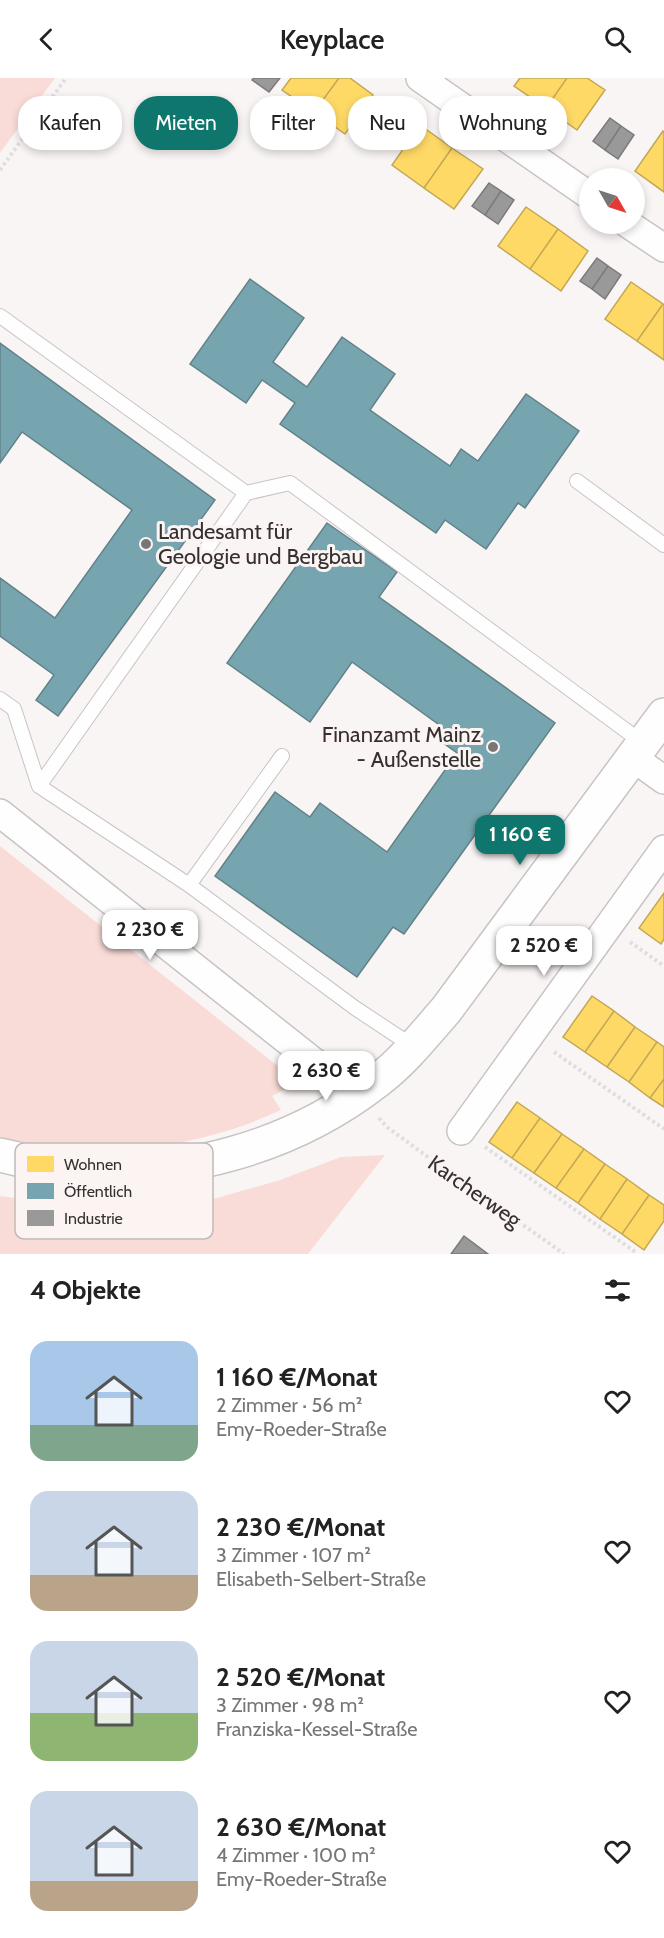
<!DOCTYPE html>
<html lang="de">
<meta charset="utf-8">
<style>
body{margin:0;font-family:Cabin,sans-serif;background:#f2f2f2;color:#222;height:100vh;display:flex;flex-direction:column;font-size:22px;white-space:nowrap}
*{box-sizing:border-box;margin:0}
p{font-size:20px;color:#767676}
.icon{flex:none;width:33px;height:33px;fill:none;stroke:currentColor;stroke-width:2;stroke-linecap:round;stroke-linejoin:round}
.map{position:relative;height:1176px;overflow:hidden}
.drawer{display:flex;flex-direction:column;background:#fff;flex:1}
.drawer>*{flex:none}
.hud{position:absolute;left:18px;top:18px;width:628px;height:54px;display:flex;gap:12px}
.needle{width:39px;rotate:129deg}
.tools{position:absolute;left:579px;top:90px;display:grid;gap:12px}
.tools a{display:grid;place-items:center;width:66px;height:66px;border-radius:50%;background:#fff;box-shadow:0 3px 9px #0003;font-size:30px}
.price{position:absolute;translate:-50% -51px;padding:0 14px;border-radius:12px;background:#fff;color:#222;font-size:20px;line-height:39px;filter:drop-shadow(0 2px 3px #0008)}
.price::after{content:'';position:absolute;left:50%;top:36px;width:18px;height:14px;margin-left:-9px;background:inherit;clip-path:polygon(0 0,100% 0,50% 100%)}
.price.selected{background:#0f766e;color:#fff}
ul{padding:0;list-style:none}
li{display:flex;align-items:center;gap:18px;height:150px;padding:0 30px}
li span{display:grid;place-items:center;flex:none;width:168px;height:120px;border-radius:18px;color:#555}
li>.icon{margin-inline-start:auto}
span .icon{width:72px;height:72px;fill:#fffc;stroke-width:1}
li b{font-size:26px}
h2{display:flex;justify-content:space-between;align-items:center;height:72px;padding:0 30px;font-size:26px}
.pill{padding:0 21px;border-radius:24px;background:#fff;box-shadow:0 3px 9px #0003;font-size:21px;line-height:54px}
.pill.selected{background:#0f766e;color:#fff}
header{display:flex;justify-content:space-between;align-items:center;height:78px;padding:0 30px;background:#fff;font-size:27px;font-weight:600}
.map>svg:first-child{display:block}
.green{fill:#f9dcd7}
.homes{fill:#ffd966;stroke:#c2a756;stroke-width:1.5}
.public{fill:#76a5af;stroke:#628289;stroke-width:1.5}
.industry{fill:#999;stroke:#7b7a7a;stroke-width:1.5}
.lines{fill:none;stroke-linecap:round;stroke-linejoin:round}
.lane-casing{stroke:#c8c4c4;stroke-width:16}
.street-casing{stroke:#c8c4c4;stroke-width:30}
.secondary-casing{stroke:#c8c4c4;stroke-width:36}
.path{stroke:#dfdede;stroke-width:4;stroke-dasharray:3 3;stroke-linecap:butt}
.lane{stroke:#fefefe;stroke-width:14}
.street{stroke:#fefefe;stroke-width:27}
.secondary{stroke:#fefefe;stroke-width:33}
.poi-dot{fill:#797675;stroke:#fcf4f3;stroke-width:2}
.labels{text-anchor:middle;stroke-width:6;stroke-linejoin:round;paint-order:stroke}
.poi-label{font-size:22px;fill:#343130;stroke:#fcf4f3;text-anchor:start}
.street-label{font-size:22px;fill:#343130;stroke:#fcf4f3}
.key{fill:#fcf4f3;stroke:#c0bab8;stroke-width:1.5}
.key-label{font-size:16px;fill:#343130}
</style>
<header><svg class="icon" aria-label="back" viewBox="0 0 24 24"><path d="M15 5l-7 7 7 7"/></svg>Keyplace<svg class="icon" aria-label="search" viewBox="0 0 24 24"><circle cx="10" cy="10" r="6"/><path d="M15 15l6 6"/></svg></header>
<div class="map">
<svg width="664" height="1176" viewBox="0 0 664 1176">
<rect width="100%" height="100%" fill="#faf5f5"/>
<!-- green -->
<path class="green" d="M 0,0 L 55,0 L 0,75 Z
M 0,768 L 298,1004 L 272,1018 L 281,1032 C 265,1039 249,1046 233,1051 C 158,1075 77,1078 0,1059 Z
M 385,1077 L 308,1176 L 0,1176 L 0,1118 L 76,1128 L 159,1129 L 217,1120 L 280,1102 L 341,1079 Z"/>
<!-- homes -->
<path class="homes" d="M 291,0 L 339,0 L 314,34 L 282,12 Z
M 339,0 L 350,0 L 373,17 L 345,56 L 314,34 Z
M 520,0 L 567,0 L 546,30 L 514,8 Z
M 567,0 L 587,0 L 605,12 L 577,52 L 546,30 Z
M 420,47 L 452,70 L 424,110 L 392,87 Z
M 663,53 L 664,54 L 664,114 L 635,93 Z
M 452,70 L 483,91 L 454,131 L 424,110 Z
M 526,129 L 558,151 L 530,191 L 498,168 Z
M 558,151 L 588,173 L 561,213 L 530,191 Z
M 631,204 L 663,226 L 637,263 L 605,241 Z
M 663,226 L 664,227 L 664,282 L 637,263 Z
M 664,815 L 664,861 L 661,866 L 639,850 Z
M 592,918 L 614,933 L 585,974 L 563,959 Z
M 614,933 L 635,949 L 607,989 L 585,974 Z
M 635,949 L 657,964 L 629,1004 L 607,989 Z
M 657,964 L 664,969 L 664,1001 L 650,1020 L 629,1004 Z
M 664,1001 L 664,1029 L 650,1020 Z
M 517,1024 L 540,1040 L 512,1080 L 489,1064 Z
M 540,1040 L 562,1056 L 534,1095 L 512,1080 Z
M 562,1056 L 584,1071 L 556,1110 L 534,1095 Z
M 584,1071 L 605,1086 L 578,1125 L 556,1110 Z
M 605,1086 L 627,1101 L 600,1141 L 578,1125 Z
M 627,1101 L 649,1117 L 622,1156 L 600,1141 Z
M 649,1117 L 664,1127 L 664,1143 L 644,1172 L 622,1156 Z"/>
<!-- public -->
<path class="public" d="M 250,201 L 304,240 L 273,284 L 307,309 L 342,259 L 395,296 L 370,332 L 450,388 L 461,371 L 478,383 L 526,316 L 579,353 L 525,430 L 518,425 L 486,471 L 445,442 L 436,455 L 280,346 L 295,325 L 262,302 L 246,325 L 190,286 Z
M 0,265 L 215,422 L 58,638 L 36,622 L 54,597 L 0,558 L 0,500 L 55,540 L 132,432 L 22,354 L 0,385 Z
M 327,445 L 397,494 L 379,519 L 555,645 L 404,856 L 393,849 L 357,899 L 215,798 L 275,714 L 310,739 L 320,725 L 387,774 L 457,675 L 442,664 L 449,654 L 352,584 L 310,644 L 227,585 Z"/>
<!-- industry -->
<path class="industry" d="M 254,0 L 280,0 L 269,14 L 252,2 Z
M 383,26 L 394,35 L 378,58 L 366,50 Z
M 394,35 L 408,44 L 391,68 L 378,58 Z
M 610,40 L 621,48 L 605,72 L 593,63 Z
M 621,48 L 634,57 L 618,81 L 605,72 Z
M 489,105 L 501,113 L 485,137 L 472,128 Z
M 501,113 L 514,122 L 498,146 L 485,137 Z
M 597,180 L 608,188 L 592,211 L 580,203 Z
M 608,188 L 621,197 L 605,221 L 592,211 Z
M 464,1158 L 488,1176 L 451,1176 Z"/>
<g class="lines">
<defs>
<path id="lane" d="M 0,238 L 246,415 L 290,405 L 643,665
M 577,403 L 664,467
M 0,621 L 14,631 L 39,708 L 189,807 L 355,930 L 414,969
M 39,708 L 246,415
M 189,807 L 282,678"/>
<path id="street" d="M 420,0 L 590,118
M 628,146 L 664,170
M 632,679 L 664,702
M 0,735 L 318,987 L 355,1020
M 461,1053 L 664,771"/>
<path id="secondary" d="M 0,1077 C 23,1082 48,1089 72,1091 C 179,1100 291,1070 376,1004 C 403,984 424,957 446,932 L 664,637"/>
</defs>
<!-- lane casing -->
<use href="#lane" class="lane-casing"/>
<!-- street casing -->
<use href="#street" class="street-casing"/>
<!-- secondary casing -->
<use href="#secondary" class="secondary-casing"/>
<!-- path -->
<path class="path" d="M 0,92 L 66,0
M 630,864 L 664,888
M 554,974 L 664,1051
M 379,1040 L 387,1049 L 432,1082 L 564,1176
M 485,1069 L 637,1175"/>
<!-- lane -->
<use href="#lane" class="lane"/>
<!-- street -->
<use href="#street" class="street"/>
<!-- secondary -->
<use href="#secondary" class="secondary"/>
</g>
<!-- markers -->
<g class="poi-dot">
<circle cx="146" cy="466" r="6"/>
<circle cx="493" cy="669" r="6"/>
</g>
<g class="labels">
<!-- poi labels -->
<g class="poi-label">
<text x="158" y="461">Landesamt für<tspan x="158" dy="25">Geologie und Bergbau</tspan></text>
<text x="481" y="664" text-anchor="end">Finanzamt Mainz<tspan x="481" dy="25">- Außenstelle</tspan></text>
</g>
<!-- street labels -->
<g class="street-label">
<text transform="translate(475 1113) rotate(35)" y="8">Karcherweg</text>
</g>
</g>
<!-- legend -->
<rect x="15" y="1065" width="198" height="96" rx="9" class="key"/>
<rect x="27" y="1078" width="27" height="16" fill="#ffd966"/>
<rect x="27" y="1105" width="27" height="16" fill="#76a5af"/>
<rect x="27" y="1132" width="27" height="16" fill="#999"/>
<g class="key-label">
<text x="64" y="1092">Wohnen</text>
<text x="64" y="1119">Öffentlich</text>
<text x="64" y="1146">Industrie</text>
</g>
</svg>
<div class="tools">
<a><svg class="needle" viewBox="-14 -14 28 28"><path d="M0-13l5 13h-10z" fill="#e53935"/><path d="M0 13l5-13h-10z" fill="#767676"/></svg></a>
</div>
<b class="price selected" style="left:520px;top:788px">1 160 €</b>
<b class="price" style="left:150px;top:883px">2 230 €</b>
<b class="price" style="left:544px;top:899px">2 520 €</b>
<b class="price" style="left:326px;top:1024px">2 630 €</b>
<div class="hud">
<a class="pill">Kaufen</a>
<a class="pill selected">Mieten</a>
<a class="pill">Filter</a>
<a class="pill">Neu</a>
<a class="pill">Wohnung</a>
</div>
</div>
<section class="drawer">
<h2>4 Objekte<svg class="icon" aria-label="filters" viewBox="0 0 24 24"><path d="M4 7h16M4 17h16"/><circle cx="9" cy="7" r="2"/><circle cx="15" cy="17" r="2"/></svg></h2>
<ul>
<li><span style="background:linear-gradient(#a9c7e8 70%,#7fa58c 0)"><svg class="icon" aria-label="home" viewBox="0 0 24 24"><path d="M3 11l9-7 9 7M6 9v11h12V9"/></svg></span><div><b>1 160 €/Monat</b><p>2 Zimmer · 56 m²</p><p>Emy-Roeder-Straße</p></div><svg class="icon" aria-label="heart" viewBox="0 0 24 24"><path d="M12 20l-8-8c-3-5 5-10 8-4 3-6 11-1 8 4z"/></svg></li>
<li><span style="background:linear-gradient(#c9d6e8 70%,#b9a48a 0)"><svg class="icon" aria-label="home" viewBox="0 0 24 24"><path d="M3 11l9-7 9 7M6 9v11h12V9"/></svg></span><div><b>2 230 €/Monat</b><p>3 Zimmer · 107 m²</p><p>Elisabeth-Selbert-Straße</p></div><svg class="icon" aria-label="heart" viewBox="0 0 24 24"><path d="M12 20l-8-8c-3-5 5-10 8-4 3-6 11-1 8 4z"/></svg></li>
<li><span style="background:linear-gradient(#c9d6e8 60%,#8fb573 0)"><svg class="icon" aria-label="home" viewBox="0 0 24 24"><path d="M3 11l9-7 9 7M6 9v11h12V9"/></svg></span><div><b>2 520 €/Monat</b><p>3 Zimmer · 98 m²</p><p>Franziska-Kessel-Straße</p></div><svg class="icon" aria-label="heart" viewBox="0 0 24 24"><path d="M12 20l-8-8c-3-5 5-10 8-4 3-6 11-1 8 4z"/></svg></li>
<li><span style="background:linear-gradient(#c9d6e8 75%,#b9a48a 0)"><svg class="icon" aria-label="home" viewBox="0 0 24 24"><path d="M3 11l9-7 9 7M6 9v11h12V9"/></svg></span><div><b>2 630 €/Monat</b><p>4 Zimmer · 100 m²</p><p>Emy-Roeder-Straße</p></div><svg class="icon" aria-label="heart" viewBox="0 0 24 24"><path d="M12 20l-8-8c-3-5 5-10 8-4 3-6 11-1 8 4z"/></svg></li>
</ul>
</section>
